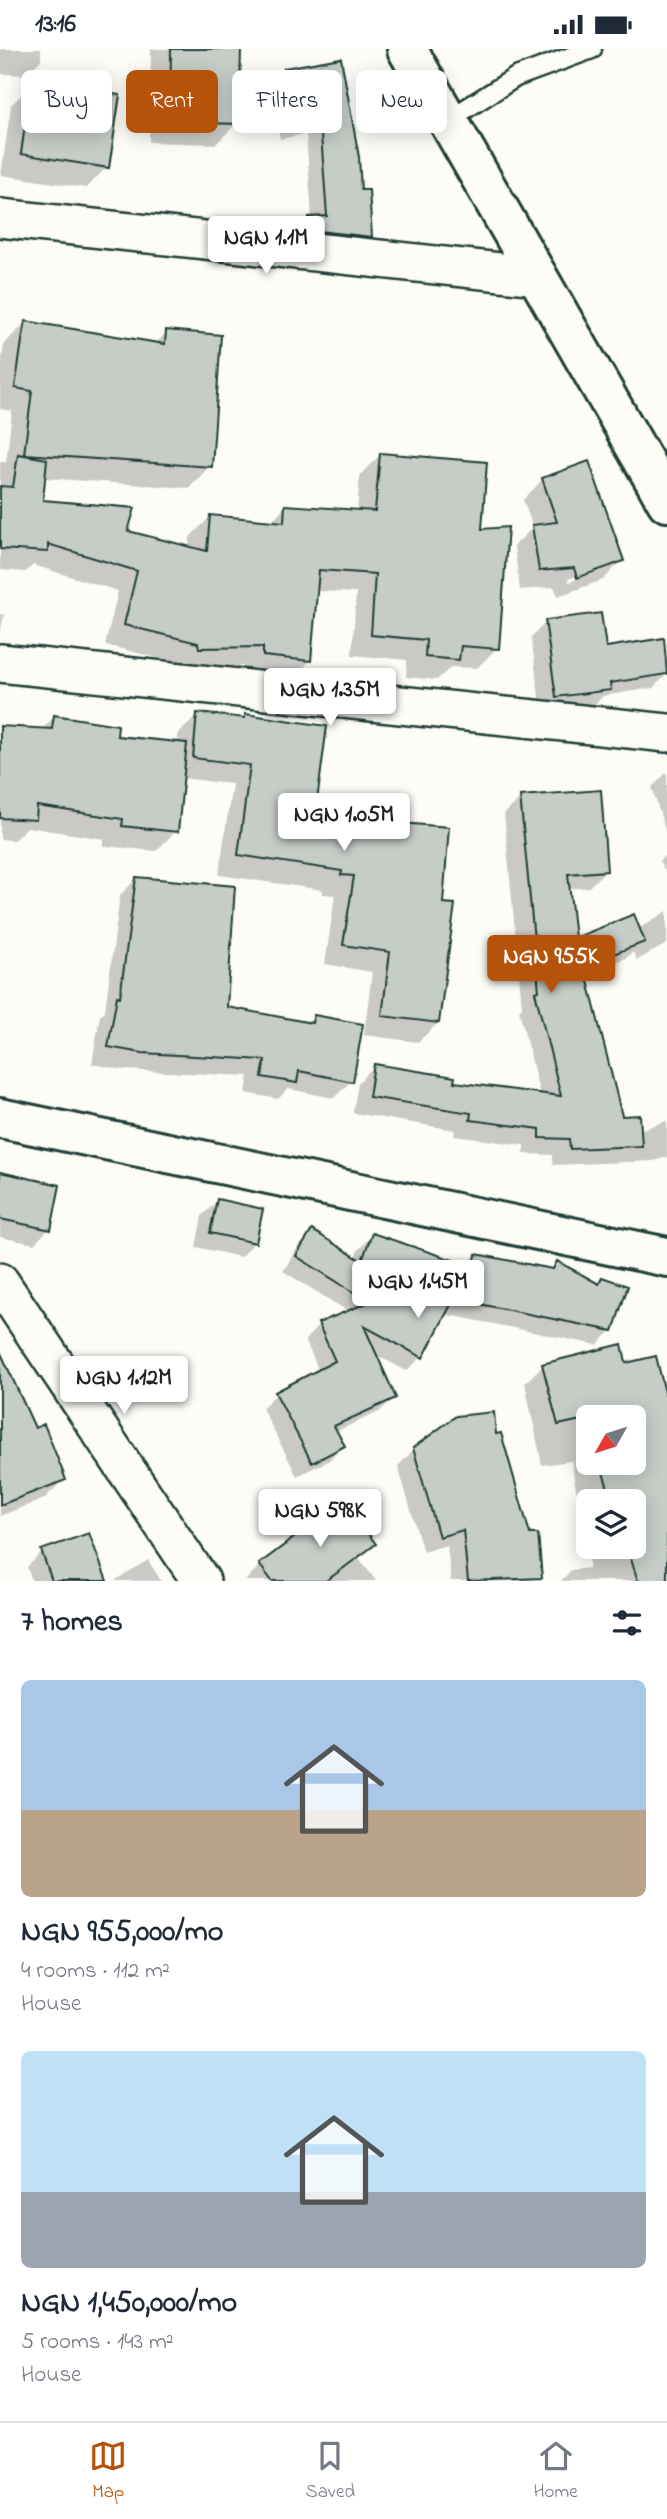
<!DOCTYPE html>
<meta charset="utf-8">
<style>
body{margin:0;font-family:"Indie Flower",sans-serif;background:#f6f6f7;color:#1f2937;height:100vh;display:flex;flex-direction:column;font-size:26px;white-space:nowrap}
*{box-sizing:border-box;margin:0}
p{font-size:23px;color:#747a83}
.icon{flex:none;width:38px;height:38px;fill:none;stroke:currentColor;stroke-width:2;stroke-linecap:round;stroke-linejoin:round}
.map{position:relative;height:1532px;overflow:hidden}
.drawer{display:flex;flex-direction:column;background:#fff;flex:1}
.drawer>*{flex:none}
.guide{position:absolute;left:21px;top:21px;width:626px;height:63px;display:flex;gap:14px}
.needle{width:46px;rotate:231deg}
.tools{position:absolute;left:576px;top:1356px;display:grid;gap:14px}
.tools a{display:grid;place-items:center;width:70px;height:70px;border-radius:10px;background:#fff;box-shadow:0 4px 18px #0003;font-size:35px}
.price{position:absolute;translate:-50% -60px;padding:0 16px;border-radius:7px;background:#fff;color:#222;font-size:23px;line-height:46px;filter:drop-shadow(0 2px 4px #0008)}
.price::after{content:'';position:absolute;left:50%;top:42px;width:21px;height:16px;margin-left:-10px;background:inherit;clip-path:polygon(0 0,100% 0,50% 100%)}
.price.current{background:#b45309;color:#fff}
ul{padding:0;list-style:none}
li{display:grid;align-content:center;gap:14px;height:371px;padding:0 21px}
li span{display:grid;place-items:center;height:217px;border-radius:10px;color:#555}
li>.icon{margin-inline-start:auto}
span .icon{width:126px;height:126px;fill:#fffc;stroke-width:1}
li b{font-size:30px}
h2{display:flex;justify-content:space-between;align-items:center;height:84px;padding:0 21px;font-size:30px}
.tag{padding:0 24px;border-radius:10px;background:#fff;box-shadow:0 4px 18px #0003;font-size:24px;line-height:63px}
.tag.current{background:#b45309;color:#fff}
.status{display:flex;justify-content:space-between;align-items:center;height:49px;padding:0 35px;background:#fff;direction:ltr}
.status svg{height:19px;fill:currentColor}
.dock{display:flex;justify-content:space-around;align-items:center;height:98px;border-top:2px solid #e0e1e3;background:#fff;font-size:19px;color:#747a83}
.dock a{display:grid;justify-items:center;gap:4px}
.dock .current{color:#b45309}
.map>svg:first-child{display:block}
.shadow{fill:#0003;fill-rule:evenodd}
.building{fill:#c6cdc7;stroke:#1f3d34;stroke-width:2}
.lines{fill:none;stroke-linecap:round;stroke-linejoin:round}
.service-casing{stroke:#1f3d34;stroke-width:23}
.minor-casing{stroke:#1f3d34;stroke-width:42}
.tertiary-casing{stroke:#1f3d34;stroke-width:44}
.primary-casing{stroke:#1f3d34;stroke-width:44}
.service{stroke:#fdfcf7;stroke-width:18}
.minor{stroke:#fdfcf7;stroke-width:37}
.tertiary{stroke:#fdfcf7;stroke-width:38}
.primary{stroke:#fdfcf7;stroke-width:38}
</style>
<div class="status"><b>13:16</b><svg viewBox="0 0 49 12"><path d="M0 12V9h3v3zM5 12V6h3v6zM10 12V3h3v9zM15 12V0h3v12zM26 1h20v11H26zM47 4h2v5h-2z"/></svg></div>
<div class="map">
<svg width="667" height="1532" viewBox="0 0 667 1532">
<rect width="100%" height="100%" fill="#fdfcf7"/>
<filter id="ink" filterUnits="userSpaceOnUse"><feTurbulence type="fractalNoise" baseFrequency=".0143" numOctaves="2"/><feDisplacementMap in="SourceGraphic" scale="14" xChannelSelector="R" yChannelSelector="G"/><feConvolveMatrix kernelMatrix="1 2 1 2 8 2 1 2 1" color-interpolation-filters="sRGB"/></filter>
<g filter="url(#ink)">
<!-- shadow -->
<path class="shadow" d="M 0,0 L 41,0 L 41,11 L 26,26 L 0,25 Z
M 151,0 L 239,0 L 237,74 L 216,95 L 149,93 Z
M 340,11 L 360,143 L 371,187 L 356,202 L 295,184 L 312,169 L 306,85 L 280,90 L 270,36 L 285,21 Z
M 32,35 L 107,118 L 86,139 L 1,126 L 11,56 Z
M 25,274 L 155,295 L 167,283 L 210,417 L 189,439 L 43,429 L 41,452 L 126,483 L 189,499 L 190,488 L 210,468 L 270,473 L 286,457 L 357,462 L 360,426 L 380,406 L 481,482 L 497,599 L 477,619 L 451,618 L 437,631 L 406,628 L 407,611 L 352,606 L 356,544 L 316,542 L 310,612 L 289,632 L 243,627 L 244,617 L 179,619 L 179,614 L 105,596 L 118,542 L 33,516 L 26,523 L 0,521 L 0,413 L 6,413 L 12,362 L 0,360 L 0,323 L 4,295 Z
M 587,415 L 622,511 L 603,531 L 558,547 L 554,538 L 520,541 L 514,497 L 533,478 L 523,451 L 542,431 ZM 601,518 L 601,522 L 569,533 L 568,530 Z
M 0,565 L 4,566 L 0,584 Z
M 546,573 L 604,600 L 662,591 L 667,625 L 653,639 L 603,647 L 595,655 L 541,662 L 531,588 Z
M 198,666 L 243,670 L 246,667 L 313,768 L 441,855 L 438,974 L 418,993 L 364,986 L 372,923 L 325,915 L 335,846 L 323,845 L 323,841 L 219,826 L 232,735 L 182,729 L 176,782 L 156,802 L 103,797 L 104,790 L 27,778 L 14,791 L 0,790 L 0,679 L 41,681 L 54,668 L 115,688 L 177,695 L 178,685 Z
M 667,723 L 667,788 L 652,738 Z
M 521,749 L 605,822 L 589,838 L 568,840 L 573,891 L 638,880 L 667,862 L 667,895 L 637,911 L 633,903 L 626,909 L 585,925 L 620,1069 L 639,1081 L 667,1072 L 667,1108 L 653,1112 L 553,1116 L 553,1106 L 524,1105 L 524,1096 L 454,1087 L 455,1081 L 353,1064 L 358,1034 L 374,1017 L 452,1035 L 540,1046 L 519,961 L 522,958 L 504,765 Z
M 667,804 L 667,825 L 659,812 Z
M 137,829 L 225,960 L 307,975 L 314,967 L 351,1032 L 334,1049 L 288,1040 L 278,1050 L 246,1044 L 249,1027 L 124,1021 L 92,1015 L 100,966 L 105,962 L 120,846 Z
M 0,1125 L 49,1180 L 34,1195 L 0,1188 Z
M 217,1152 L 255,1193 L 240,1208 L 196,1198 L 202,1167 Z
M 312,1184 L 355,1209 L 358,1201 L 372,1186 L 466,1218 L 477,1207 L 550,1221 L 557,1214 L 597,1236 L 602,1230 L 612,1281 L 597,1296 L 444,1265 L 421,1308 L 407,1322 L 374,1305 L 394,1349 L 379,1363 L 335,1383 L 343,1397 L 328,1412 L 297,1427 L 262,1359 L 276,1345 L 319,1322 L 305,1291 L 319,1276 L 349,1263 L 283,1222 L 298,1198 Z
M 543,1316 L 625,1316 L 667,1372 L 667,1532 L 561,1532 L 571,1521 L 590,1519 L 571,1412 L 542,1416 L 525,1334 ZM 588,1368 L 634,1368 L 634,1414 L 588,1414 ZM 588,1452 L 634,1452 L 634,1498 L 588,1498 Z
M 0,1345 L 34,1381 L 64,1430 L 44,1450 L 0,1467 Z
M 414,1400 L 498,1424 L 518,1506 L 531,1532 L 451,1532 L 447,1496 L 423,1503 L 398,1417 Z
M 88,1487 L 100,1532 L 32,1532 L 27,1518 L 42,1503 Z
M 373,1495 L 359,1509 L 376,1532 L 245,1532 L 260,1516 Z
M 148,1511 L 161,1532 L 115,1532 L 116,1531 Z"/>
<!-- building -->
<path class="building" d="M 171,0 L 241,0 L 239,75 L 170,73 Z
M 341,9 L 359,108 L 361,141 L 369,141 L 372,188 L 310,181 L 309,168 L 327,167 L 320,72 L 295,76 L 284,19 Z
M 31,33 L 120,46 L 109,119 L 21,105 Z
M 25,272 L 165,295 L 166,281 L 221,286 L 212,418 L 24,405 L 32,342 L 15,339 Z
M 380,404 L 487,413 L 482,480 L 508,478 L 499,600 L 461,597 L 459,611 L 425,608 L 426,591 L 371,586 L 375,525 L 319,521 L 311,612 L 263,607 L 263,598 L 199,599 L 198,594 L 124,576 L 137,522 L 48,495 L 48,503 L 0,500 L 0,437 L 13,438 L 18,405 L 47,410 L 43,451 L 135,459 L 128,482 L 207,502 L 210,466 L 284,473 L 285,456 L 375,462 Z
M 589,412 L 624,512 L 577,529 L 574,519 L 539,522 L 532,476 L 557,473 L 542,429 Z
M 601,564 L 606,598 L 664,589 L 667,625 L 610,634 L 611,641 L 556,648 L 545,571 Z
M 197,664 L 245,669 L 245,665 L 327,677 L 315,767 L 449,778 L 443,854 L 455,855 L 439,974 L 382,967 L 390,903 L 343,896 L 354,827 L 341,826 L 342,822 L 238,806 L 250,716 L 193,709 Z
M 54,666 L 118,676 L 117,687 L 187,694 L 178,783 L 122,777 L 123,770 L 37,757 L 36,771 L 0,769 L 0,677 L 52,680 Z
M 601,741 L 607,822 L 568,825 L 575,889 L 634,865 L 645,893 L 584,916 L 622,1067 L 640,1066 L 642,1097 L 570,1100 L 569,1090 L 540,1089 L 540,1080 L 470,1071 L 471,1064 L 369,1048 L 374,1015 L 455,1028 L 454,1033 L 561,1047 L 535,943 L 539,942 L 520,747 Z
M 136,828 L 235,837 L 227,958 L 312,974 L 314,966 L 363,975 L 353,1033 L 299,1022 L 297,1034 L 262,1028 L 265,1011 L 142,1004 L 108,998 L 117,947 L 120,948 Z
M 0,1123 L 60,1136 L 51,1181 L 0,1170 Z
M 217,1150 L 263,1160 L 256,1194 L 210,1184 Z
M 312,1181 L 362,1212 L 372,1184 L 474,1218 L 476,1205 L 553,1220 L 557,1212 L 599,1235 L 602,1228 L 628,1237 L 613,1282 L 454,1250 L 423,1309 L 364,1277 L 396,1349 L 334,1377 L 345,1397 L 312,1414 L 275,1343 L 335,1312 L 318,1274 L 369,1253 L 296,1207 Z
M 622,1295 L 626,1314 L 656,1307 L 667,1352 L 667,1532 L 638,1532 L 627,1498 L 634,1498 L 634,1452 L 612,1452 L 600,1414 L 634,1414 L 634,1368 L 588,1368 L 588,1378 L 586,1370 L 558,1376 L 542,1315 Z
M 0,1302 L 35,1379 L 44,1375 L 66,1431 L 0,1456 Z
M 494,1363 L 496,1385 L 501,1384 L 530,1485 L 538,1485 L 542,1529 L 468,1532 L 463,1481 L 439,1488 L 413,1399 L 456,1367 Z
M 343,1452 L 376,1495 L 326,1532 L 272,1532 L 259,1515 Z
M 89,1484 L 107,1532 L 52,1532 L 41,1501 Z"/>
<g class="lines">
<defs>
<path id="service" d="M 448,71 L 516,28 L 592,0"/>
<path id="minor" d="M 0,169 L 538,227
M 0,614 L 667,684
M 0,1233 L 201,1532"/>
<path id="tertiary" d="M 407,0 L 667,453"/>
<path id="primary" d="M 0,1069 L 667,1208"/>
</defs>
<!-- service casing -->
<use href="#service" class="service-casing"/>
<!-- minor casing -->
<use href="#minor" class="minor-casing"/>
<!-- tertiary casing -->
<use href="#tertiary" class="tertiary-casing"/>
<!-- primary casing -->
<use href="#primary" class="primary-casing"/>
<!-- service -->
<use href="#service" class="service"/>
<!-- minor -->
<use href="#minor" class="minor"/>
<!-- tertiary -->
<use href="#tertiary" class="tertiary"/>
<!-- primary -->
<use href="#primary" class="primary"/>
</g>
</g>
</svg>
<div class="tools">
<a><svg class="needle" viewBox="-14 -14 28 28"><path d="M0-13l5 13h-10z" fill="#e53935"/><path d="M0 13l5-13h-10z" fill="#747a83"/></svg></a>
<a><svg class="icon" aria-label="layers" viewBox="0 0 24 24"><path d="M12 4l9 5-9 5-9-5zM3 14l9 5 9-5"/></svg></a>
</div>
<b class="price" style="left:266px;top:227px">NGN 1.1M</b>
<b class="price" style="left:330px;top:679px">NGN 1.35M</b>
<b class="price" style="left:344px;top:804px">NGN 1.05M</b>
<b class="price current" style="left:551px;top:946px">NGN 955K</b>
<b class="price" style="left:418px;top:1271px">NGN 1.45M</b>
<b class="price" style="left:124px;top:1367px">NGN 1.12M</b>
<b class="price" style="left:320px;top:1500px">NGN 598K</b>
<div class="guide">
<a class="tag">Buy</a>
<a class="tag current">Rent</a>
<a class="tag">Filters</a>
<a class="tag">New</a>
</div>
</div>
<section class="drawer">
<h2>7 homes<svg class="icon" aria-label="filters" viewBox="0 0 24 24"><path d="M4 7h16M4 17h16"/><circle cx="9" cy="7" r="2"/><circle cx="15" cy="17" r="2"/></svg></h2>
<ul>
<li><span style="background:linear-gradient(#a9c7e8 60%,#b9a48a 0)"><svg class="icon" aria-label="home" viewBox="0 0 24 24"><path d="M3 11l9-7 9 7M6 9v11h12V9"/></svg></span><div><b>NGN 955,000/mo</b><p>4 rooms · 112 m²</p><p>House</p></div></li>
<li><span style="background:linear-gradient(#bfe0f5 65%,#9aa5b1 0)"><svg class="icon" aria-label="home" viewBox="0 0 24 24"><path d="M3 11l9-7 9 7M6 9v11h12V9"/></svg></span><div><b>NGN 1,450,000/mo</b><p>5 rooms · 143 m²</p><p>House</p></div></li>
</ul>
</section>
<nav class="dock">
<a class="current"><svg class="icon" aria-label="map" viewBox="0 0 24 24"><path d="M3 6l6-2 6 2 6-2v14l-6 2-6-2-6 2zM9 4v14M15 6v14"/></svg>Map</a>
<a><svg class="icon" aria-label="saved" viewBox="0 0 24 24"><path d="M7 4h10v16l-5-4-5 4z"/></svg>Saved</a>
<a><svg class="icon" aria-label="home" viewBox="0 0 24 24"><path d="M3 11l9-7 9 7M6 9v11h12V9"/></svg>Home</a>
</nav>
